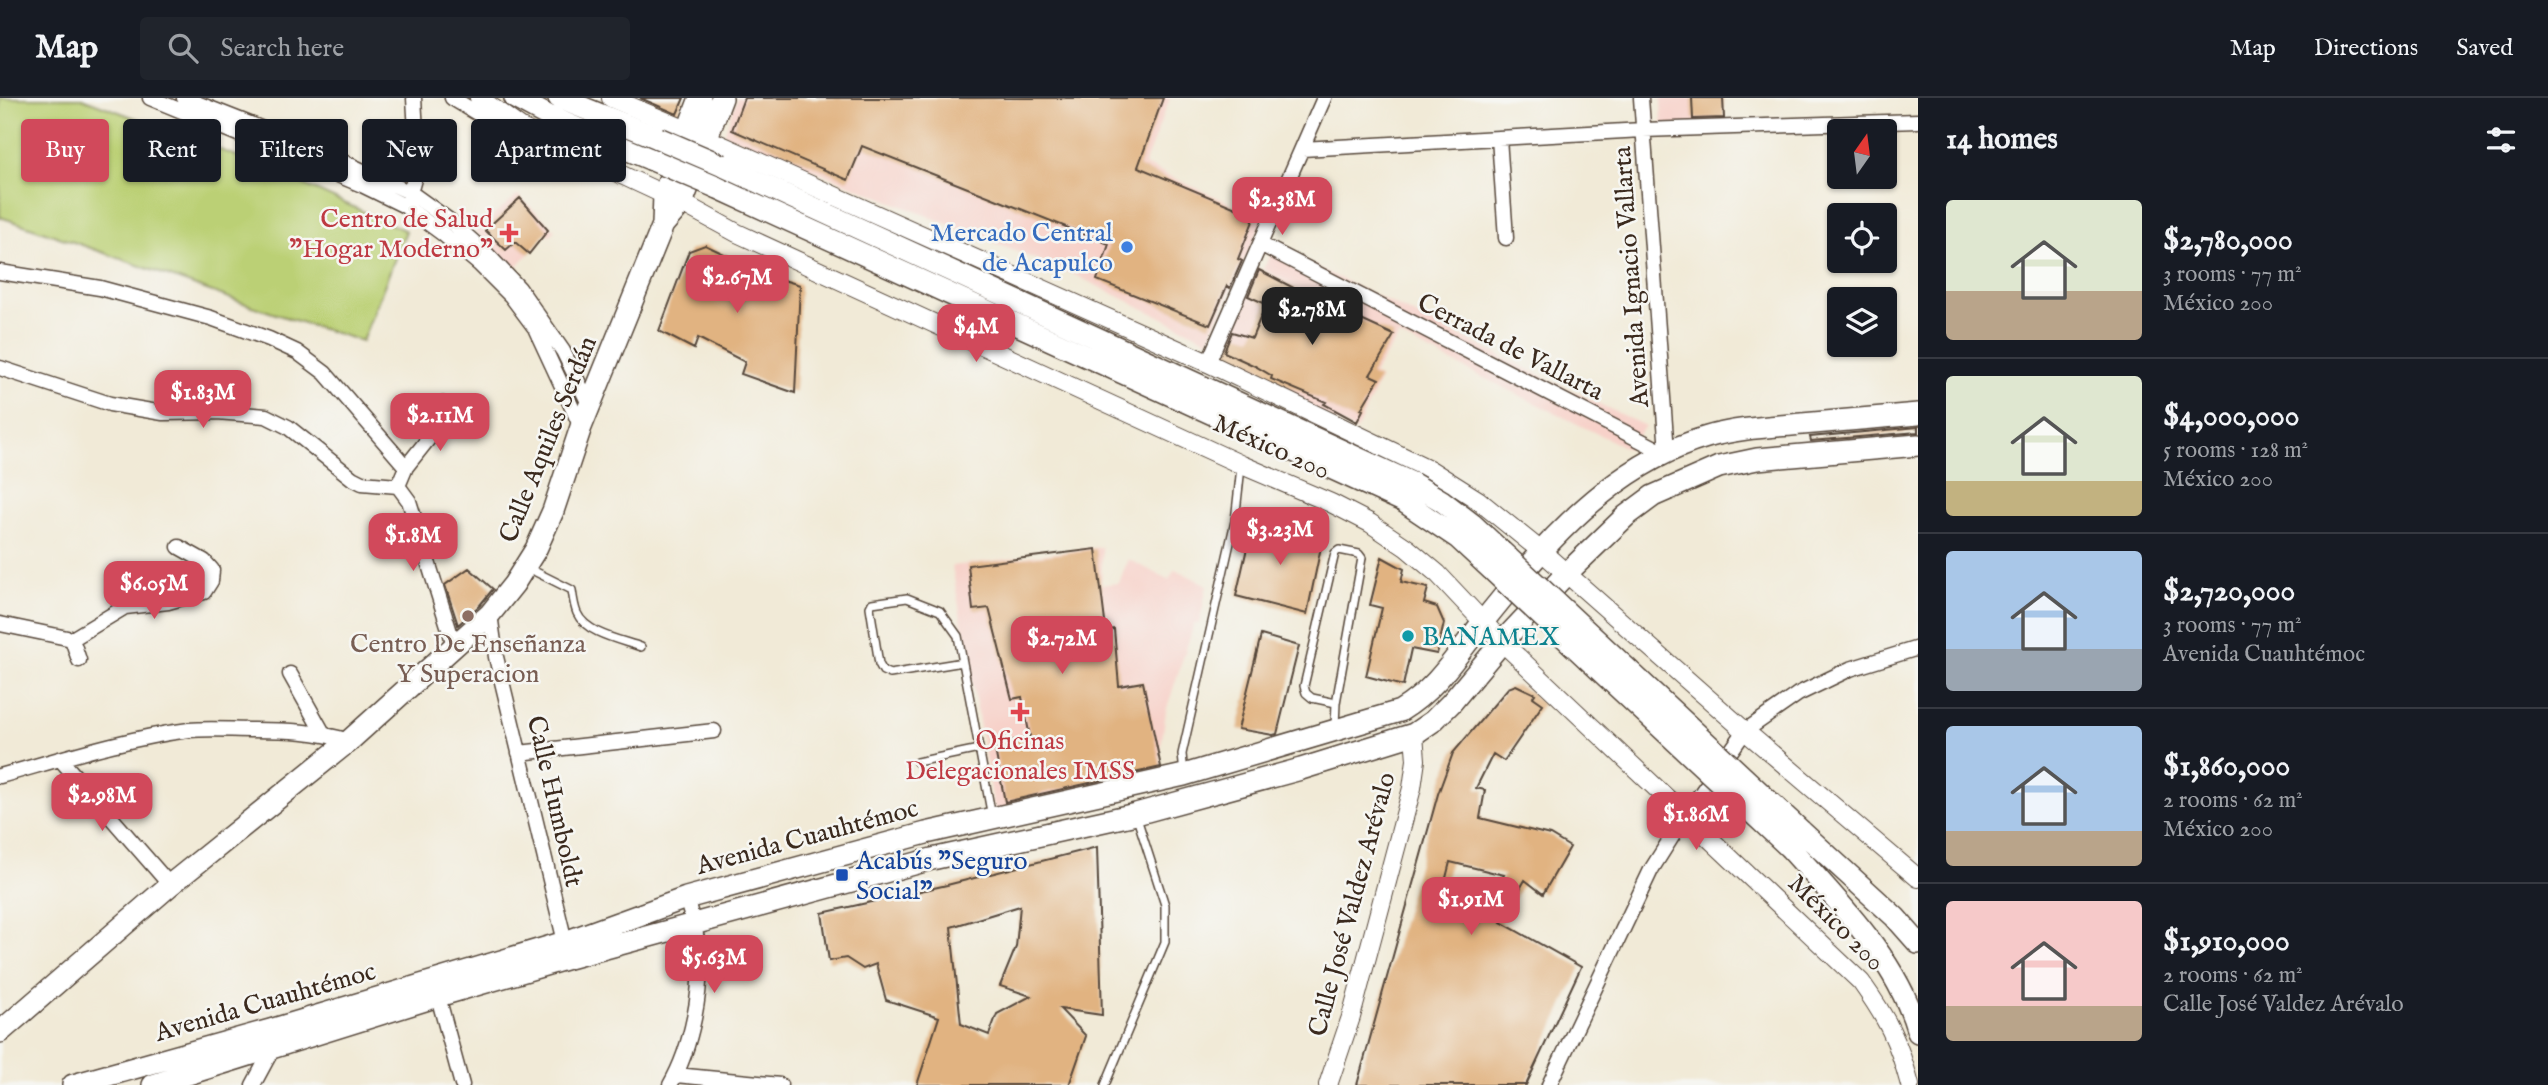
<!DOCTYPE html>
<meta charset="utf-8">
<style>
body{margin:0;font-family:"IM FELL English",serif;background:#20242c;color:#f1f3f6;height:100vh;display:flex;flex-direction:column;font-size:26px;white-space:nowrap}
*{box-sizing:border-box;margin:0}
p{font-size:23px;color:#9ea1a6}
.icon{flex:none;width:38px;height:38px;fill:none;stroke:currentColor;stroke-width:2;stroke-linecap:round;stroke-linejoin:round}
.map{position:relative;flex:1;overflow:hidden}
.sheet{display:flex;flex-direction:column;background:#171b24;width:630px}
.sheet>*{flex:none}
.guide{position:absolute;left:21px;top:21px;width:665px;height:63px;display:flex;gap:14px}
.needle{width:46px;rotate:14deg}
.controls{position:absolute;left:1827px;top:21px;display:grid;gap:14px}
.controls a{display:grid;place-items:center;width:70px;height:70px;border-radius:7px;background:#171b24;box-shadow:0 2px 5px #0004;font-size:35px}
.price{position:absolute;translate:-50% -60px;padding:0 16px;border-radius:14px;background:#d1495b;color:#fff;font-size:23px;line-height:46px;filter:drop-shadow(0 2px 4px #0008)}
.price::after{content:'';position:absolute;left:50%;top:42px;width:21px;height:16px;margin-left:-10px;background:inherit;clip-path:polygon(0 0,100% 0,50% 100%)}
.price.selected{background:#222;color:#fff}
ul{padding:0;list-style:none}
li{display:flex;align-items:center;gap:21px;height:175px;padding:0 28px}
li+li{border-top:2px solid #363941}
li span{display:grid;place-items:center;flex:none;width:196px;height:140px;border-radius:7px;color:#555}
li>.icon{margin-inline-start:auto}
span .icon{width:84px;height:84px;fill:#fffc;stroke-width:1}
li b{font-size:30px}
h2{display:flex;justify-content:space-between;align-items:center;height:84px;padding:0 28px;font-size:30px}
.chip{padding:0 24px;border-radius:7px;background:#171b24;box-shadow:0 2px 5px #0004;font-size:24px;line-height:63px}
.chip.selected{background:#d1495b;color:#fff}
header{display:flex;align-items:center;gap:42px;box-sizing:border-box;height:98px;padding:0 35px;background:#171b24;border-bottom:2px solid #363941}
header strong{font-size:33px}
nav{display:flex;gap:38px;margin-inline-start:auto;font-size:24px}
.search{width:490px;height:63px;background:#20242c;display:flex;align-items:center;gap:18px;box-sizing:border-box;padding:0 24px;border-radius:7px;color:#9ea1a6;font-size:26px}
main{display:flex;flex:1;min-height:0}
.map>svg:first-child{display:block}
.built{fill:#f7d1c9}
.green{fill:#bbd074;stroke:#7b7d49;stroke-width:2}
.building{fill:#e1b381;fill-rule:evenodd}
.lines{fill:none;stroke-linecap:round;stroke-linejoin:round}
.service-casing{stroke:#56473a;stroke-width:10}
.minor-casing{stroke:#56473a;stroke-width:17}
.tertiary-casing{stroke:#56473a;stroke-width:20}
.primary-casing{stroke:#56473a;stroke-width:24}
.service{stroke:#fff;stroke-width:7}
.minor{stroke:#fff;stroke-width:14}
.tertiary{stroke:#fff;stroke-width:18}
.primary{stroke:#fff;stroke-width:21}
.primary-bridge-casing{stroke:#56473a;stroke-width:24;stroke-linecap:butt}
.primary-bridge{stroke:#fff;stroke-width:21}
.health-dot{fill:#e0444e;stroke:#f6f6f2;stroke-width:2.5}
.shop-dot{fill:#3f7fe0;stroke:#f6f6f2;stroke-width:2.5}
.education-dot{fill:#8d6e63;stroke:#f6f6f2;stroke-width:2.5}
.culture-dot{fill:#0f9aa8;stroke:#f6f6f2;stroke-width:2.5}
.transit-dot{fill:#1a4fb4;stroke:#f6f6f2;stroke-width:2.5}
.labels{text-anchor:middle;stroke-width:5;stroke-linejoin:round;paint-order:stroke}
.health-label{font-size:26px;fill:#be3a42;stroke:#f6f6f2;text-anchor:end}
.shop-label{font-size:26px;fill:#366cbe;stroke:#f6f6f2;text-anchor:end}
.street-label{font-size:26px;fill:#3b2a1e;stroke:#f6f6f2}
.culture-label{font-size:26px;fill:#0d838f;stroke:#f6f6f2;text-anchor:start}
.education-label{font-size:26px;fill:#785e54;stroke:#f6f6f2}
.transit-label{font-size:26px;fill:#164399;stroke:#f6f6f2;text-anchor:start}
</style>
<header>
<strong>Map</strong>
<div class="search"><svg class="icon" aria-label="search" viewBox="0 0 24 24"><circle cx="10" cy="10" r="6"/><path d="M15 15l6 6"/></svg>Search here</div>
<nav><a>Map</a><a>Directions</a><a>Saved</a></nav>
</header>
<main>
<div class="map">
<svg width="1918" height="987" viewBox="0 0 1918 987">
<rect width="100%" height="100%" fill="#f6f6f2"/>
<filter id="ink" filterUnits="userSpaceOnUse"><feTurbulence type="fractalNoise" baseFrequency=".0143" numOctaves="2"/><feDisplacementMap in="SourceGraphic" scale="14" xChannelSelector="R" yChannelSelector="G"/><feConvolveMatrix kernelMatrix="1 2 1 2 8 2 1 2 1" color-interpolation-filters="sRGB"/></filter>
<filter id="wash" filterUnits="userSpaceOnUse"><feTurbulence type="fractalNoise" baseFrequency=".00686" numOctaves="4" result="noise"/><feDisplacementMap in="SourceGraphic" scale="28" xChannelSelector="R" yChannelSelector="G"/><feGaussianBlur stdDeviation="1.57" result="paint"/><feColorMatrix in="noise" values="0 0 0 0 0 0 0 0 0 0 0 0 0 0 0 0 0 1.4 0 .05"/><feComposite in="paint" operator="in"/></filter>
<g filter="url(#wash)">
<rect width="100%" height="100%" fill="#f1ead7"/>
<!-- built -->
<path class="built" d="M 737,0 L 1170,0 L 1144,67 L 1264,120 L 1208,242 L 1077,178 L 724,36 Z
M 1661,0 L 1723,0 L 1724,25 L 1662,28 Z
M 518,97 L 555,132 L 550,138 L 544,133 L 535,149 L 512,174 L 475,133 Z
M 1275,149 L 1645,328 L 1628,351 L 1399,238 L 1373,276 L 1380,281 L 1356,333 L 1214,263 L 1255,169 L 1304,192 L 1263,171 Z
M 1102,449 L 1101,487 L 1119,485 L 1128,461 L 1169,482 L 1175,471 L 1207,487 L 1199,526 L 1194,526 L 1166,613 L 1160,656 L 1163,679 L 995,715 L 952,468 Z"/>
<!-- green -->
<path class="green" d="M 0,0 L 82,0 L 263,68 L 406,133 L 362,243 C 239,208 121,158 0,119 Z"/>
<g id="blocks">
<!-- building -->
<path class="building" d="M 640,0 L 684,0 L 677,16 Z
M 744,0 L 1163,0 L 1138,69 L 1255,118 L 1238,161 L 1242,163 L 1230,190 L 1227,188 L 1210,227 L 1097,182 L 1109,146 L 862,48 L 848,82 L 732,32 Z
M 1692,0 L 1723,0 L 1724,20 L 1693,21 Z
M 520,100 L 548,132 L 529,156 L 515,144 L 506,152 L 485,132 Z
M 705,147 L 773,179 L 800,187 L 795,295 L 741,276 L 745,264 L 698,240 L 694,251 L 659,233 L 689,153 Z
M 1259,172 L 1313,200 L 1394,237 L 1370,277 L 1379,281 L 1361,311 L 1363,312 L 1357,324 L 1324,306 L 1326,304 L 1271,281 L 1272,278 L 1255,268 L 1224,254 L 1232,234 L 1252,240 L 1266,206 L 1248,198 Z
M 1918,329 L 1918,334 L 1811,343 L 1810,339 Z
M 1253,424 L 1323,439 L 1307,516 L 1236,498 Z
M 1096,451 L 1106,532 L 1114,531 L 1119,588 L 1143,584 L 1161,669 L 1005,704 L 994,646 L 1030,639 L 1022,599 L 1012,601 L 989,510 L 973,512 L 968,467 Z
M 1382,459 L 1404,471 L 1401,484 L 1428,490 L 1424,505 L 1437,509 L 1444,525 L 1437,556 L 1411,551 L 1403,588 L 1366,578 L 1382,510 L 1370,507 Z
M 469,470 L 493,491 L 480,507 L 458,527 L 445,487 Z
M 1261,537 L 1299,548 L 1277,636 L 1273,637 L 1238,631 Z
M 1516,587 L 1535,596 L 1533,599 L 1543,606 L 1504,663 L 1493,656 L 1476,690 L 1485,692 L 1480,720 L 1550,737 L 1570,749 L 1543,796 L 1525,782 L 1501,824 L 1581,869 L 1526,987 L 1357,987 L 1438,696 L 1453,655 L 1508,590 ZM 1450,764 L 1504,777 L 1482,816 L 1444,803 L 1446,793 L 1443,792 Z
M 1097,749 L 1102,917 L 1060,911 L 1086,938 L 1069,987 L 917,987 L 939,919 L 886,902 L 876,866 L 863,871 L 846,860 L 829,863 L 822,815 L 947,787 ZM 1020,808 L 1016,849 L 1000,888 L 1031,898 L 997,916 L 989,937 L 961,926 L 951,829 Z"/>
</g>
</g>
<g filter="url(#ink)">
<use href="#blocks" fill-opacity="0" stroke="#56473a" stroke-width="2"/>
<g class="lines">
<defs>
<path id="service" d="M 526,469 L 572,492 C 573,499 574,508 577,515 C 586,536 622,542 641,549
M 963,564 L 890,576 L 883,573 L 879,566 L 870,509 L 872,505 L 907,500 L 940,513 L 958,538 L 992,719
M 1335,628 L 1336,605 L 1362,460 L 1359,456 L 1339,452 L 1335,455 L 1304,588 L 1306,595 L 1312,600 L 1336,605
M 917,664 L 979,651
M 1184,676 L 1182,656 L 1235,423 L 1241,369
M 1105,987 L 1165,844 L 1165,807 L 1136,717"/>
<path id="minor" d="M 150,0 L 362,87 L 405,108 L 443,136 L 479,166 L 511,198 L 535,230 L 581,329
M 184,0 L 324,55 L 411,95 L 450,123 L 486,155 L 519,190 L 563,253 L 590,308
M 452,0 L 500,29 L 521,30
M 1641,0 L 1667,354
M 1499,40 L 1506,140
M 1302,51 L 1643,32 L 1918,23
M 408,102 L 418,67 L 414,0
M 1260,146 L 1665,355
M 0,174 L 100,190 L 211,220 L 269,241 L 297,254 L 325,275 L 406,369
M 1208,265 L 1324,0
M 0,270 L 110,306 L 163,315 L 217,314 L 266,318 L 288,329 L 352,380 L 362,385 L 398,388
M 398,388 L 409,403 L 455,550
M 398,388 L 406,369 L 433,335 L 443,306
M 490,516 L 496,559 L 567,852
M 0,526 L 72,541
M 72,541 L 125,509 L 168,504 L 204,494 L 211,483 L 212,472 L 204,463 L 179,449
M 72,541 L 79,562
M 290,576 L 323,635
M 519,655 L 714,633
M 60,661 L 170,787
M 0,678 C 61,661 126,640 189,632 C 210,630 232,632 253,632 C 287,632 317,633 349,643
M 436,891 L 462,987
M 676,977 L 780,987
M 253,987 L 274,948
M 670,987 C 691,951 704,890 698,848 C 696,832 691,816 686,800
M 1549,987 L 1651,772 L 1685,718 L 1745,633 L 1798,596 L 1850,571 L 1918,550"/>
<path id="tertiary" d="M 479,0 L 521,30 L 682,105 L 737,135 L 1242,367 L 1331,405 L 1370,425 L 1407,450 L 1438,476 L 1502,544 L 1861,884 C 1888,922 1898,942 1910,987
M 611,0 L 708,41 L 1208,265 L 1429,371 L 1478,402 L 1541,453 L 1745,633 L 1918,780
M 1328,987 L 1351,919 L 1412,690 L 1416,662 L 1414,636"/>
<path id="primary" d="M 515,0 L 550,19 L 650,61
M 559,0 L 658,40
M 721,67 L 1412,385
M 716,89 L 1403,403
M 663,127 L 664,96 L 700,0
M 1801,733 L 1895,819 L 1918,845
M 1790,750 C 1839,805 1897,861 1918,934
M 0,934 L 170,787 L 349,643 L 490,516 L 514,486 L 536,451 L 553,413 L 581,329 L 663,127 L 682,105 L 722,0
M 73,987 L 270,932 L 565,844 L 686,800 L 926,735 L 1184,677 L 1400,613 C 1436,591 1454,561 1479,529 C 1492,512 1506,496 1519,479 C 1569,419 1631,361 1707,339 C 1738,330 1770,329 1802,326 C 1841,323 1879,319 1918,316
M 153,987 L 438,898 L 569,860 L 932,761 L 1136,716 L 1301,671 L 1414,636 L 1433,623 L 1451,605 L 1502,544 L 1566,476 L 1626,418 L 1653,398 L 1719,369 L 1757,361 L 1918,347"/>
</defs>
<!-- service casing -->
<use href="#service" class="service-casing"/>
<!-- minor casing -->
<use href="#minor" class="minor-casing"/>
<!-- tertiary casing -->
<use href="#tertiary" class="tertiary-casing"/>
<!-- primary casing -->
<use href="#primary" class="primary-casing"/>
<!-- service -->
<use href="#service" class="service"/>
<!-- minor -->
<use href="#minor" class="minor"/>
<!-- tertiary -->
<use href="#tertiary" class="tertiary"/>
<!-- primary -->
<use href="#primary" class="primary"/>
<defs>
<path id="primary-bridge" d="M 658,40 L 721,67
M 650,61 L 716,89
M 1412,385 L 1442,403 L 1472,426 L 1801,733
M 1403,403 L 1458,440 L 1790,750"/>
</defs>
<!-- primary-bridge casing -->
<use href="#primary-bridge" class="primary-bridge-casing"/>
<!-- primary-bridge -->
<use href="#primary-bridge" class="primary-bridge"/>
</g>
</g>
<!-- markers -->
<g class="health-dot">
<path d="M505.5 124.5h7v7h7v7h-7v7h-7v-7h-7v-7h7z"/>
<path d="M1016.5 603.5h7v7h7v7h-7v7h-7v-7h-7v-7h7z"/>
</g>
<circle class="shop-dot" cx="1127" cy="149" r="7"/>
<circle class="education-dot" cx="468" cy="518" r="7"/>
<circle class="culture-dot" cx="1408" cy="538" r="7"/>
<rect class="transit-dot" x="835" y="770" width="14" height="14" rx="3.5"/>
<g class="labels">
<!-- health labels -->
<g class="health-label">
<text x="493" y="129">Centro de Salud<tspan x="493" dy="30">"Hogar Moderno"</tspan></text>
<text x="1020" y="651" text-anchor="middle">Oficinas<tspan x="1020" dy="30">Delegacionales IMSS</tspan></text>
</g>
<!-- shop labels -->
<g class="shop-label">
<text x="1113" y="143">Mercado Central<tspan x="1113" dy="30">de Acapulco</tspan></text>
</g>
<!-- street labels -->
<g class="street-label">
<text transform="translate(1630 179) rotate(-94)" y="9">Avenida Ignacio Vallarta</text>
<text transform="translate(1511 248) rotate(27)" y="9">Cerrada de Vallarta</text>
<text transform="translate(547 341) rotate(-68)" y="9">Calle Aquiles Serdán</text>
<text transform="translate(1272 348) rotate(24)" y="9">México 200</text>
<text transform="translate(556 703) rotate(77)" y="9">Calle Humboldt</text>
<text transform="translate(807 738) rotate(-15)" y="9">Avenida Cuauhtémoc</text>
<text transform="translate(1351 806) rotate(-75)" y="9">Calle José Valdez Arévalo</text>
<text transform="translate(1837 824) rotate(45)" y="9">México 200</text>
<text transform="translate(265 903) rotate(-16)" y="9">Avenida Cuauhtémoc</text>
</g>
<!-- culture labels -->
<g class="culture-label">
<text x="1422" y="547">BANAMEX</text>
</g>
<!-- education labels -->
<g class="education-label">
<text x="468" y="554">Centro De Enseñanza<tspan x="468" dy="30">Y Superacion</tspan></text>
</g>
<!-- transit labels -->
<g class="transit-label">
<text x="856" y="771">Acabús "Seguro<tspan x="856" dy="30">Social"</tspan></text>
</g>
</g>
</svg>
<div class="controls">
<a><svg class="needle" viewBox="-14 -14 28 28"><path d="M0-13l5 13h-10z" fill="#e53935"/><path d="M0 13l5-13h-10z" fill="#9ea1a6"/></svg></a>
<a><svg class="icon" aria-label="locate" viewBox="0 0 24 24"><circle cx="12" cy="12" r="6"/><path d="M12 2v4M12 18v4M2 12h4M18 12h4"/></svg></a>
<a><svg class="icon" aria-label="layers" viewBox="0 0 24 24"><path d="M12 4l9 5-9 5-9-5zM3 14l9 5 9-5"/></svg></a>
</div>
<b class="price" style="left:1282px;top:139px">$2.38M</b>
<b class="price" style="left:737px;top:217px">$2.67M</b>
<b class="price selected" style="left:1312px;top:249px">$2.78M</b>
<b class="price" style="left:976px;top:266px">$4M</b>
<b class="price" style="left:203px;top:332px">$1.83M</b>
<b class="price" style="left:440px;top:355px">$2.11M</b>
<b class="price" style="left:1280px;top:469px">$3.23M</b>
<b class="price" style="left:413px;top:475px">$1.8M</b>
<b class="price" style="left:154px;top:523px">$6.05M</b>
<b class="price" style="left:1062px;top:578px">$2.72M</b>
<b class="price" style="left:102px;top:735px">$2.98M</b>
<b class="price" style="left:1696px;top:754px">$1.86M</b>
<b class="price" style="left:1471px;top:839px">$1.91M</b>
<b class="price" style="left:714px;top:897px">$5.63M</b>
<div class="guide">
<a class="chip selected">Buy</a>
<a class="chip">Rent</a>
<a class="chip">Filters</a>
<a class="chip">New</a>
<a class="chip">Apartment</a>
</div>
</div>
<section class="sheet">
<h2>14 homes<svg class="icon" aria-label="filters" viewBox="0 0 24 24"><path d="M4 7h16M4 17h16"/><circle cx="9" cy="7" r="2"/><circle cx="15" cy="17" r="2"/></svg></h2>
<ul>
<li><span style="background:linear-gradient(#dfe7d0 65%,#b9a48a 0)"><svg class="icon" aria-label="home" viewBox="0 0 24 24"><path d="M3 11l9-7 9 7M6 9v11h12V9"/></svg></span><div><b>$2,780,000</b><p>3 rooms · 77 m²</p><p>México 200</p></div></li>
<li><span style="background:linear-gradient(#dfe7d0 75%,#c2b280 0)"><svg class="icon" aria-label="home" viewBox="0 0 24 24"><path d="M3 11l9-7 9 7M6 9v11h12V9"/></svg></span><div><b>$4,000,000</b><p>5 rooms · 128 m²</p><p>México 200</p></div></li>
<li><span style="background:linear-gradient(#a9c7e8 70%,#9aa5b1 0)"><svg class="icon" aria-label="home" viewBox="0 0 24 24"><path d="M3 11l9-7 9 7M6 9v11h12V9"/></svg></span><div><b>$2,720,000</b><p>3 rooms · 77 m²</p><p>Avenida Cuauhtémoc</p></div></li>
<li><span style="background:linear-gradient(#a9c7e8 75%,#b9a48a 0)"><svg class="icon" aria-label="home" viewBox="0 0 24 24"><path d="M3 11l9-7 9 7M6 9v11h12V9"/></svg></span><div><b>$1,860,000</b><p>2 rooms · 62 m²</p><p>México 200</p></div></li>
<li><span style="background:linear-gradient(#f6c9c9 75%,#b9a48a 0)"><svg class="icon" aria-label="home" viewBox="0 0 24 24"><path d="M3 11l9-7 9 7M6 9v11h12V9"/></svg></span><div><b>$1,910,000</b><p>2 rooms · 62 m²</p><p>Calle José Valdez Arévalo</p></div></li>
</ul>
</section>
</main>
